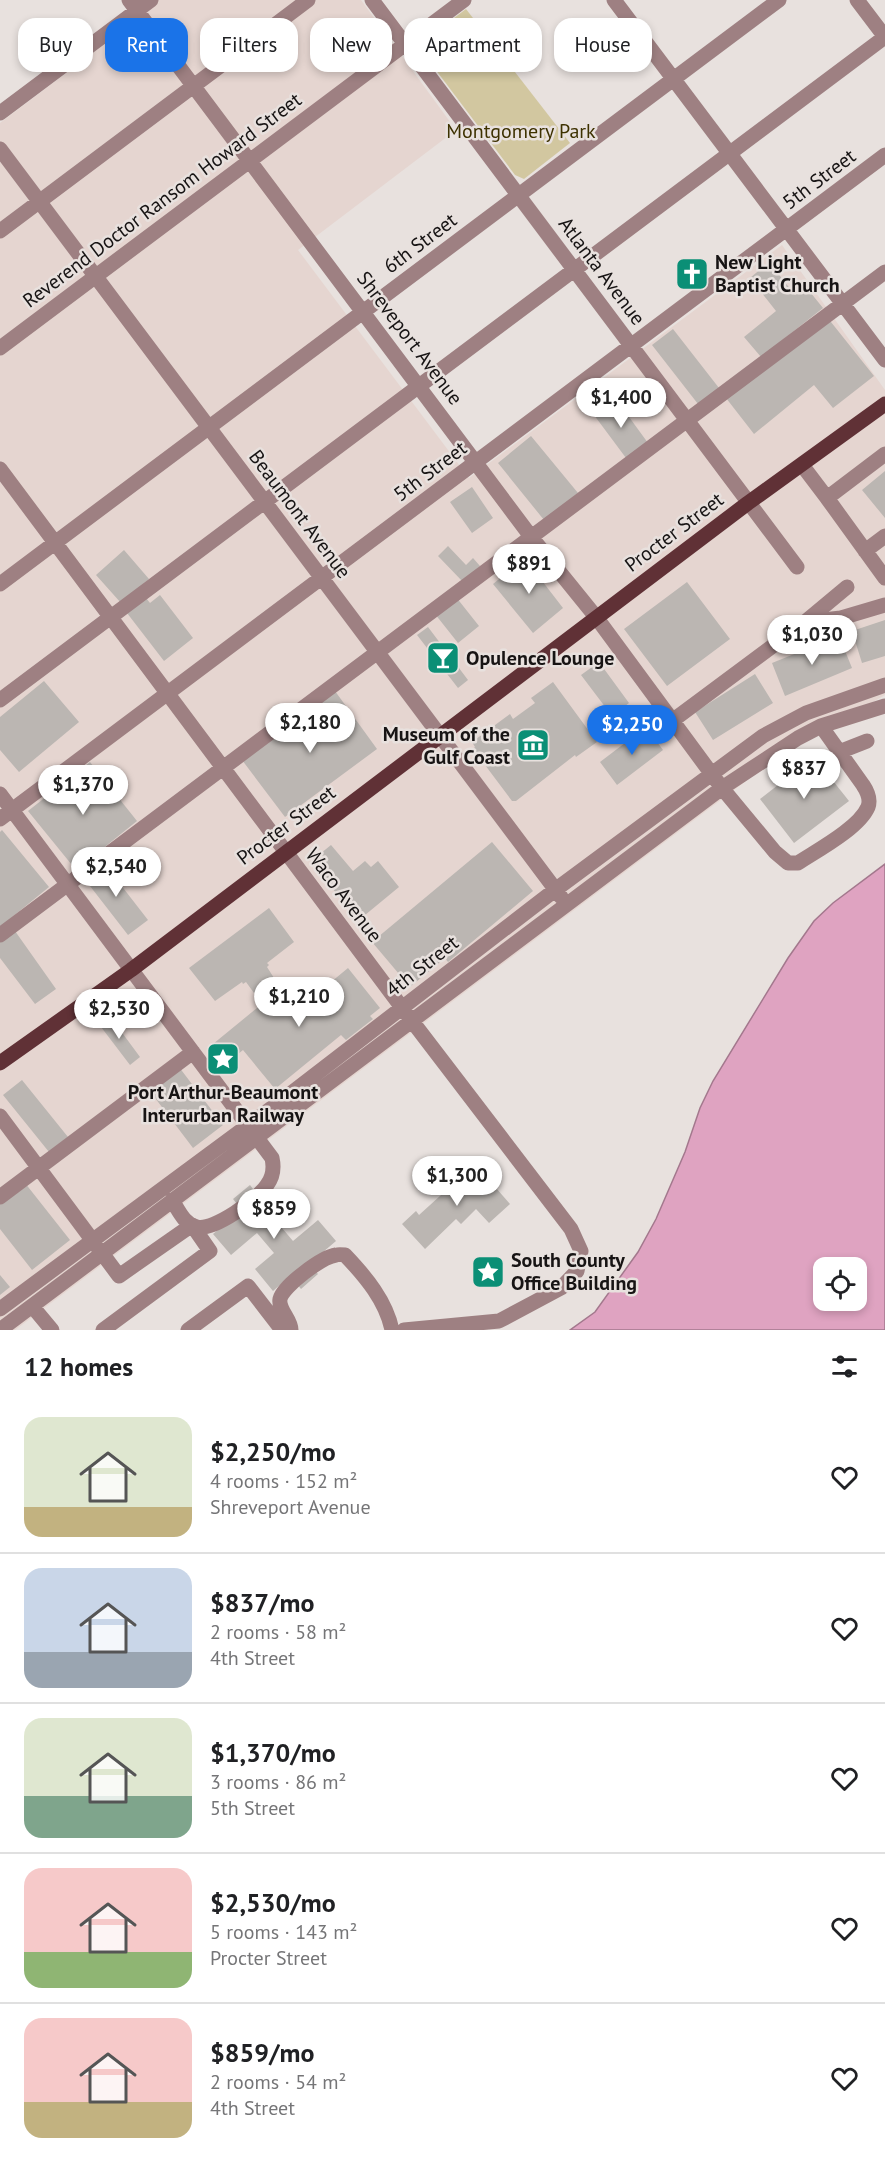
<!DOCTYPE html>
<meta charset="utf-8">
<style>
body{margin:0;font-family:"PT Sans",sans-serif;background:#f2f2f2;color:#202124;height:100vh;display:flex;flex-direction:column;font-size:22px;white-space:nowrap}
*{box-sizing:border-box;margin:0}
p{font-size:20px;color:#757577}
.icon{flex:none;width:33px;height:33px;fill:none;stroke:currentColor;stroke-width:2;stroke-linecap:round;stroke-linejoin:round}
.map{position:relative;height:1330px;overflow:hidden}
.drawer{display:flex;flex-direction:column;background:#fff;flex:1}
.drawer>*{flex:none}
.guide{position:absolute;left:18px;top:18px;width:849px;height:54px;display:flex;gap:12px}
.tools{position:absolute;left:813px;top:1257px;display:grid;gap:12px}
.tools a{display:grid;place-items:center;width:54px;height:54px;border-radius:12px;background:#fff;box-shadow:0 3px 9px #0003;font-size:30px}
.price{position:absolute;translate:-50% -51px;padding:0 14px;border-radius:21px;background:#fff;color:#222;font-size:20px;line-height:39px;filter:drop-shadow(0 2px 3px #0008)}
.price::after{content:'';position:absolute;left:50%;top:36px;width:18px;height:14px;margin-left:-9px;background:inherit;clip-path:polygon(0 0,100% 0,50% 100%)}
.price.current{background:#1a73e8;color:#fff}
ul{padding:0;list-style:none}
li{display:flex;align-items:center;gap:18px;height:150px;padding:0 24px}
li+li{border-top:2px solid #e0e0e0}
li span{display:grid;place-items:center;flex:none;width:168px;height:120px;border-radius:18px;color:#555}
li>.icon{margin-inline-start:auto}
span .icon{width:72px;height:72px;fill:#fffc;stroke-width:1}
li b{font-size:26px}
h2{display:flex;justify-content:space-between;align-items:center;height:72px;padding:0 24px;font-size:26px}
.pill{padding:0 21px;border-radius:18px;background:#fff;box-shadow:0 3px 9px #0003;font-size:21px;line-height:54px}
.pill.current{background:#1a73e8;color:#fff}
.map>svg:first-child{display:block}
.built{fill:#e5d5d0}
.green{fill:#d2c7a0}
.water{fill:#dfa3c1;stroke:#a3788d;stroke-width:1.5;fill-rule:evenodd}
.building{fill:#bbb6b2}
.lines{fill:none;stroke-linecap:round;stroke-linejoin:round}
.minor{stroke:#9e8082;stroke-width:15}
.major{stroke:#603136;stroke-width:15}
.labels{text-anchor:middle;stroke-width:5;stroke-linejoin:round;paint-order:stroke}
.park-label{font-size:20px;fill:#3d3100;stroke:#e8e1de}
.street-label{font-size:20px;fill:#171414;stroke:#e8e1de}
.poi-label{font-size:20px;font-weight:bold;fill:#171414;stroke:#e8e1de;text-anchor:start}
</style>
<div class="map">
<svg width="885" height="1330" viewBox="0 0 885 1330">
<rect width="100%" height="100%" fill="#e8e1de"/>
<!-- built -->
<path class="built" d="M 138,0 L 361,0 L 456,130 L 298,250 L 469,478 L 782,245 L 885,390 L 885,695 L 778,757 L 15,1330 L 0,1330 L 0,123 L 147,12 Z"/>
<!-- green -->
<path class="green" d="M 466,9 L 570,143 L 524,179 L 515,175 L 420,49 L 419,45 L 422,42 Z"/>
<!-- water -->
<path class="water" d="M 885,864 L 885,1330 L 570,1330 L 595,1312 L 638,1252 L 656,1219 L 685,1152 L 700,1108 L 713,1081 L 788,958 L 814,921 L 833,903 ZM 824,1268 L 856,1268 L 856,1300 L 824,1300 Z"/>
<!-- building -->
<path class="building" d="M 769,262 L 795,295 L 806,287 L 823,308 L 761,357 L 744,337 L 776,311 L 750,278 Z
M 827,317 L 874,376 L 833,408 L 814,385 L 754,434 L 726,398 Z
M 673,329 L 719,388 L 698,404 L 652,345 Z
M 616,399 L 648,443 L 626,458 L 594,415 Z
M 531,436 L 578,493 L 544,520 L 498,463 Z
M 885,471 L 885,518 L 862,490 Z
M 472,487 L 493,518 L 472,533 L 450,502 Z
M 448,546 L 466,565 L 473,558 L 480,566 L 463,582 L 438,556 Z
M 124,550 L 149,579 L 121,603 L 96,575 Z
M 519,551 L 563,608 L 533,633 L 493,584 L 504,575 L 511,583 L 522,574 L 509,559 Z
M 687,582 L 730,639 L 667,686 L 624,629 Z
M 160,595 L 193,638 L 164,661 L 127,613 L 146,598 L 150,603 Z
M 456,597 L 479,626 L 458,643 L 435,614 Z
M 885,620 L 885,656 L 862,663 L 852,631 Z
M 428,627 L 468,680 L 458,688 L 417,635 Z
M 839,636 L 852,668 L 785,696 L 772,663 Z
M 599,662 L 629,703 L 612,716 L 581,675 Z
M 755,674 L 773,703 L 713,740 L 695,712 Z
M 44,681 L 79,722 L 19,772 L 0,750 L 0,717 Z
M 553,682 L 597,742 L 576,757 L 575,755 L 516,801 L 512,801 L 473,749 L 475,747 L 472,742 L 510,714 L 513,719 L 535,703 L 531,698 Z
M 335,691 L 377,749 L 285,817 L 242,760 L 305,717 L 303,714 Z
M 646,727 L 663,750 L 617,785 L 600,762 Z
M 814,757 L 849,801 L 794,843 L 760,799 Z
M 90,762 L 137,821 L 76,870 L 28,811 Z
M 2,830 L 49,887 L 0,927 L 0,832 Z
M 492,842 L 533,891 L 448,962 L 445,958 L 410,987 L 372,942 Z
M 331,845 L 353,871 L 365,861 L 371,867 L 378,861 L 399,887 L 359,920 L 310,862 Z
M 103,862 L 148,920 L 128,935 L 83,877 Z
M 269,908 L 294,942 L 267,963 L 269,965 L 267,967 L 274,978 L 254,993 L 246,982 L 243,984 L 242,982 L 215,1001 L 189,968 Z
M 15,931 L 56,989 L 35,1004 L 0,958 L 0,941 Z
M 348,968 L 380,1008 L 370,1016 L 373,1019 L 346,1040 L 341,1035 L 275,1089 L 243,1050 L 228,1062 L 213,1044 L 279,990 L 296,1011 Z
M 109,1015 L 140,1057 L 130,1065 L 98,1023 Z
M 179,1067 L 223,1125 L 193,1148 L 149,1090 Z
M 22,1080 L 68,1137 L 49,1152 L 3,1095 Z
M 475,1164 L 510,1204 L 489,1223 L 476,1209 L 461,1224 L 456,1219 L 425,1249 L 402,1224 L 416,1211 L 419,1215 L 451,1186 L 456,1192 L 460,1188 L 455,1183 Z
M 25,1183 L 70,1240 L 32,1270 L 0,1229 L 0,1202 Z
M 250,1185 L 260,1198 L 268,1191 L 286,1212 L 276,1221 L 293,1241 L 318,1220 L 336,1241 L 309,1264 L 318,1274 L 301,1289 L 290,1276 L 273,1291 L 255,1269 L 274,1253 L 257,1233 L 231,1255 L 213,1234 L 242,1210 L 233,1199 Z
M 0,1275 L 10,1287 L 0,1295 Z"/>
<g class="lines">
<!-- minor -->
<path class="minor" d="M 129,0 L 532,538 L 596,617 L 722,788 L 775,852 L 788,863 L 798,863 C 818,850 859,828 868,807 C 871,799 867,791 863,785 L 821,726
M 372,0 L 797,567
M 614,0 L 885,360
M 857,0 L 885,37
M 0,113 L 151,0
M 0,149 L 561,897
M 0,231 L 308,0
M 0,348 L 464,0
M 802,465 L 827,498 L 885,454
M 0,469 L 412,1021 L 571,1229 L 581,1251 L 577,1271 L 561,1288 L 499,1321 L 404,1330
M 827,498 L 885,578
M 865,551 L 885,536
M 0,584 L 779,0
M 805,622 L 841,618 L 885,605
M 0,700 L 885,37
M 672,721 L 805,622 L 847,587
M 839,752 L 867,741
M 0,794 L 272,1158 C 274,1167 273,1177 267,1185 C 258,1199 214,1231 197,1227 C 184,1224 179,1211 172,1200
M 0,819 L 885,155
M 0,935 L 885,272
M 0,1116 L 119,1276 L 192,1225 L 210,1251 L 103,1330
M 0,1197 L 193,1052
M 32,1306 L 52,1330
M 0,1309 L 281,1101 L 555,890 L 763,736 L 806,713 L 885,685
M 0,1330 L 722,788 L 798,738 L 821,726 L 885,706
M 188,1330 L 248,1286 L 282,1330
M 291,1330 C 291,1319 278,1310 280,1299 C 283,1286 322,1257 336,1255 C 337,1254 345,1255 345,1255 C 366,1277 386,1301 392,1330"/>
<!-- major -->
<path class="major" d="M 0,1063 L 131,970 L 748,503 L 885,404"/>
</g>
<!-- icons -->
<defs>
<symbol id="church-square" viewBox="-11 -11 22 22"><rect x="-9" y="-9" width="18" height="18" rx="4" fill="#0b8f76" stroke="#e8e1de"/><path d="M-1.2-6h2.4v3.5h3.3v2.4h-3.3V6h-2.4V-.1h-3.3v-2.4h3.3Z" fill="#fff"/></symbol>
<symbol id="bar-square" viewBox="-11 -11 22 22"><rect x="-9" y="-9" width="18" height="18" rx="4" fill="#0b8f76" stroke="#e8e1de"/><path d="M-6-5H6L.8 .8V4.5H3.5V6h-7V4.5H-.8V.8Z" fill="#fff"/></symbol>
<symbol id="museum-square" viewBox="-11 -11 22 22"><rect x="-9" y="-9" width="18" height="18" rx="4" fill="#0b8f76" stroke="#e8e1de"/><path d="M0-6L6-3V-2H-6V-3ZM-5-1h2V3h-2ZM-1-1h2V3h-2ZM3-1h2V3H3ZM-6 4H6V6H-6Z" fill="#fff"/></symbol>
<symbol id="sight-square" viewBox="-11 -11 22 22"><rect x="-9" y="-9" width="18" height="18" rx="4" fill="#0b8f76" stroke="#e8e1de"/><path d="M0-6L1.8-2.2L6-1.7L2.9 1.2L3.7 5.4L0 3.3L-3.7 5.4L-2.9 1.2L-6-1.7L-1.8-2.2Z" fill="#fff"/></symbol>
</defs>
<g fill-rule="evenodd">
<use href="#church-square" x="673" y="255" width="38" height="38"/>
<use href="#bar-square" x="424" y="639" width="38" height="38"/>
<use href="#museum-square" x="514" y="726" width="38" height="38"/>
<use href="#sight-square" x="204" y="1040" width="38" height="38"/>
<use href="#sight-square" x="469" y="1253" width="38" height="38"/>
</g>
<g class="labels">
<!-- park labels -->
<g class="park-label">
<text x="521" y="138">Montgomery Park</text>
</g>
<!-- street labels -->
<g class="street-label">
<text transform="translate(819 179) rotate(-37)" y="7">5th Street</text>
<text transform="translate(162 200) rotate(-37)" y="7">Reverend Doctor Ransom Howard Street</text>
<text transform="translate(420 243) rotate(-37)" y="7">6th Street</text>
<text transform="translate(602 271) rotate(53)" y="7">Atlanta Avenue</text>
<text transform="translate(410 338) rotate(53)" y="7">Shreveport Avenue</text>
<text transform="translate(430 471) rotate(-37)" y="7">5th Street</text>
<text transform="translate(300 514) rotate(53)" y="7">Beaumont Avenue</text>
<text transform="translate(674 532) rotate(-37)" y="7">Procter Street</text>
<text transform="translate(286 825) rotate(-37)" y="7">Procter Street</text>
<text transform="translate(344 895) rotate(53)" y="7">Waco Avenue</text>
<text transform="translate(422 966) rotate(-38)" y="7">4th Street</text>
</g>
<!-- poi labels -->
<g class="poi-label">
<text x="715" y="269">New Light<tspan x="715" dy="23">Baptist Church</tspan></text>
<text x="466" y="665">Opulence Lounge</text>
<text x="510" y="741" text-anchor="end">Museum of the<tspan x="510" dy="23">Gulf Coast</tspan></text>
<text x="223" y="1099" text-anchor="middle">Port Arthur-Beaumont<tspan x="223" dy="23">Interurban Railway</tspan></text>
<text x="511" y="1267">South County<tspan x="511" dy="23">Office Building</tspan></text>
</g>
</g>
</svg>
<div class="tools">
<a><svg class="icon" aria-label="locate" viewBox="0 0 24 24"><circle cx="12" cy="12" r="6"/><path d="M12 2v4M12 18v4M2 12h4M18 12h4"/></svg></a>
</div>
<b class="price" style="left:621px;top:429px">$1,400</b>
<b class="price" style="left:529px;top:595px">$891</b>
<b class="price" style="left:812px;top:666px">$1,030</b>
<b class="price" style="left:310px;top:754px">$2,180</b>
<b class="price current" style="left:632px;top:756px">$2,250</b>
<b class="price" style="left:804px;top:800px">$837</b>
<b class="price" style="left:83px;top:816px">$1,370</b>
<b class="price" style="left:116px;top:898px">$2,540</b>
<b class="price" style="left:299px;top:1028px">$1,210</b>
<b class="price" style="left:119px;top:1040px">$2,530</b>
<b class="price" style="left:457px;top:1207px">$1,300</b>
<b class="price" style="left:274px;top:1240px">$859</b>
<div class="guide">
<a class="pill">Buy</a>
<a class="pill current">Rent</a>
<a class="pill">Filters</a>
<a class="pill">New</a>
<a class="pill">Apartment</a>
<a class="pill">House</a>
</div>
</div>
<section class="drawer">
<h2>12 homes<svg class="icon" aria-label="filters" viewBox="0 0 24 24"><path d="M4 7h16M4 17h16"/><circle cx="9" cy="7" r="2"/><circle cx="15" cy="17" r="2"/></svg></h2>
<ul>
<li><span style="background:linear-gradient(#dfe7d0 75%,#c2b280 0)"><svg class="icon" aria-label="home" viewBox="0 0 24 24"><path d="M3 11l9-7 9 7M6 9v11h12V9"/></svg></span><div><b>$2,250/mo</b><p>4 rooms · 152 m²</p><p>Shreveport Avenue</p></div><svg class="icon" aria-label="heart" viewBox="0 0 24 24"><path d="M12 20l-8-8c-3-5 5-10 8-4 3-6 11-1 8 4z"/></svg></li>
<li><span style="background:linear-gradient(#c9d6e8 70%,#9aa5b1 0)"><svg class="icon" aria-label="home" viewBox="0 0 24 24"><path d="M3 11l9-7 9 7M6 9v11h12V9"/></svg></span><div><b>$837/mo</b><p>2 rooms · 58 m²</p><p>4th Street</p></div><svg class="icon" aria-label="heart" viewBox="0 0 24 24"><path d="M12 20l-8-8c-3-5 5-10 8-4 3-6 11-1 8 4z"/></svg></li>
<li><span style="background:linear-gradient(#dfe7d0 65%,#7fa58c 0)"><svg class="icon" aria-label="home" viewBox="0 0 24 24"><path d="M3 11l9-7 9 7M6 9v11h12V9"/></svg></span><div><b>$1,370/mo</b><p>3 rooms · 86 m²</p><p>5th Street</p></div><svg class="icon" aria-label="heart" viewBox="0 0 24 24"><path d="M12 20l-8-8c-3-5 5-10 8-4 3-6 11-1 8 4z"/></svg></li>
<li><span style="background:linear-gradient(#f6c9c9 70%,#8fb573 0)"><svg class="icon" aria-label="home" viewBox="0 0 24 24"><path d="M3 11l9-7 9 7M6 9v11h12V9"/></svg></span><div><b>$2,530/mo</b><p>5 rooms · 143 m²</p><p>Procter Street</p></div><svg class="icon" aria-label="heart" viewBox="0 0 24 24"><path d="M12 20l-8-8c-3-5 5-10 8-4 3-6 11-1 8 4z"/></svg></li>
<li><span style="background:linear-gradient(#f6c9c9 70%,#c2b280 0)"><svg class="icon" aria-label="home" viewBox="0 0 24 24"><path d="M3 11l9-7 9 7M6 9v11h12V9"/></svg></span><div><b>$859/mo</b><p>2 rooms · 54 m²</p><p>4th Street</p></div><svg class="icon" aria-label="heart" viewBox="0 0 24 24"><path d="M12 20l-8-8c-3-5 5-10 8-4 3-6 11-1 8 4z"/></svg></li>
</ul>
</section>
